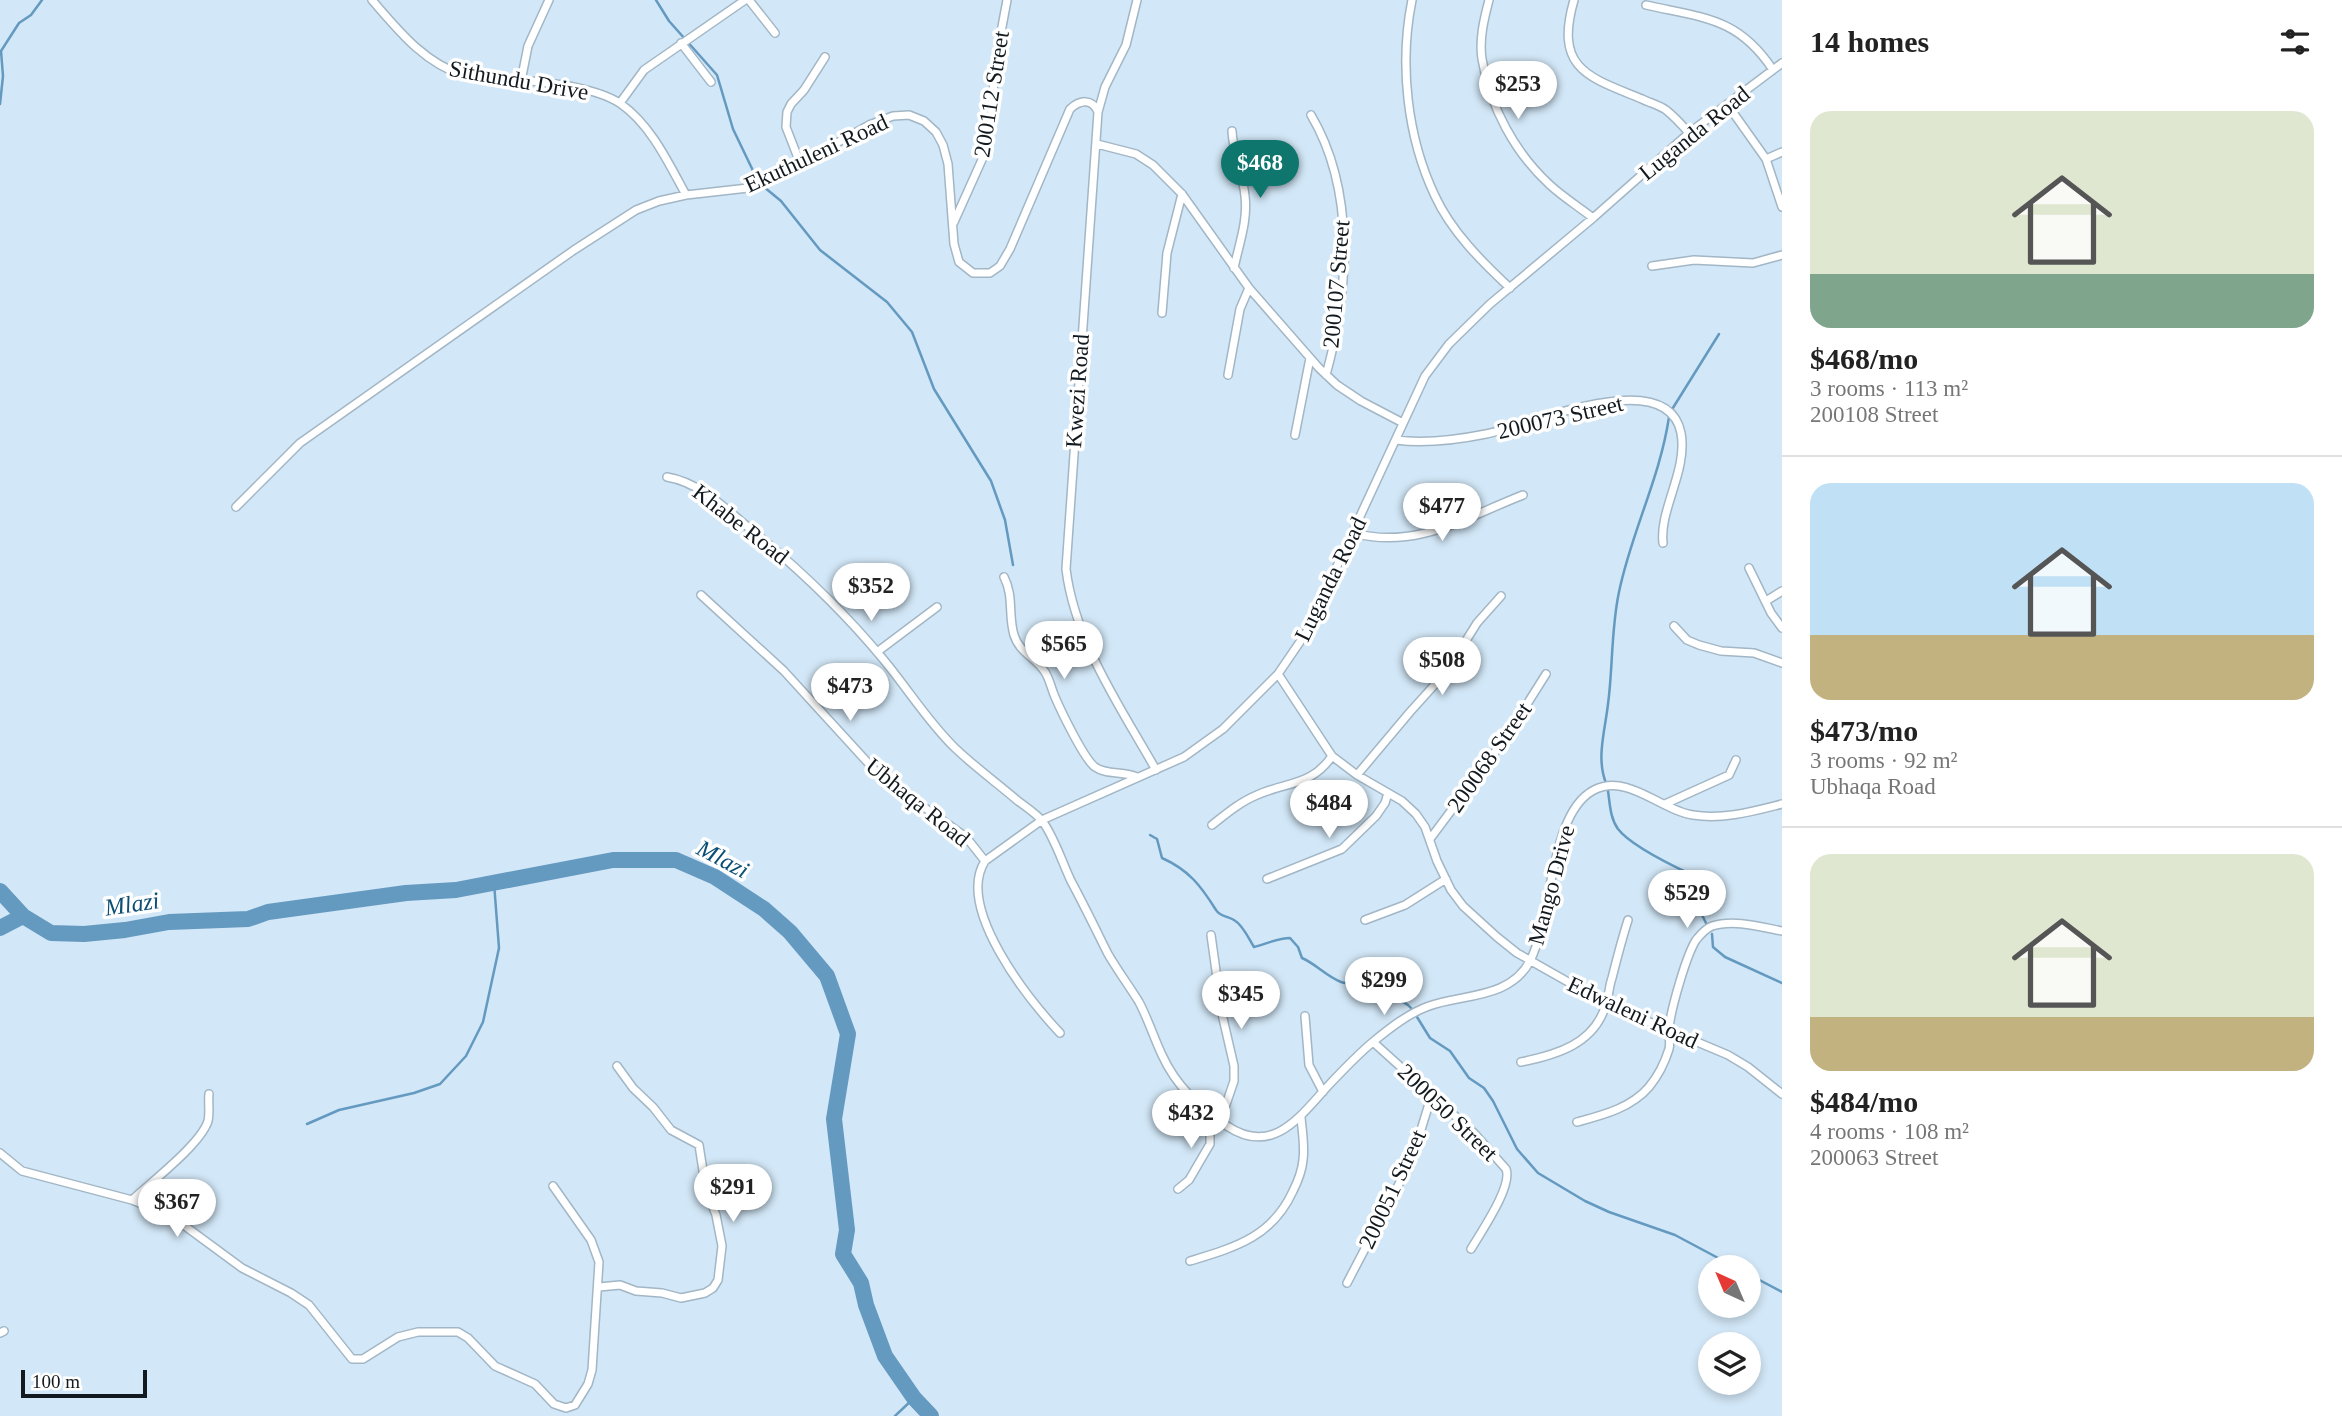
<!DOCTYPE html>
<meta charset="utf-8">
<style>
body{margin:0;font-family:"Times New Roman",serif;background:#f6f6f6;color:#222;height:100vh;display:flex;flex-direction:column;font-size:26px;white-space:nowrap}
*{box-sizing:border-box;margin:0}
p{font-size:23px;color:#767676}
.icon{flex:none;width:38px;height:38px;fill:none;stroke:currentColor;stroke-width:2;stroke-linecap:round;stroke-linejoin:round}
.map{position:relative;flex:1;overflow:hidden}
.drawer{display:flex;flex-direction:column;background:#fff;width:560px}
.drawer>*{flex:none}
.needle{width:46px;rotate:316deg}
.fabs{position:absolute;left:1698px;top:1255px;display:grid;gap:14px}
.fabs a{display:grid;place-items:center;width:63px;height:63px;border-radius:50%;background:#fff;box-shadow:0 4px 10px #0003;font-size:35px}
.scale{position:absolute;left:21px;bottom:18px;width:126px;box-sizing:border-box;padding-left:7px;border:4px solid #121a1f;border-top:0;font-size:19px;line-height:24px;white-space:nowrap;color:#121a1f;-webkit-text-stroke:5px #fff;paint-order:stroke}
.price{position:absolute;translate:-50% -60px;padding:0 16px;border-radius:24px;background:#fff;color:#222;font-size:23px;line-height:46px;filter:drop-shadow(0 2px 4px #0008)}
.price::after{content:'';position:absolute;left:50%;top:42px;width:21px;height:16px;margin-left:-10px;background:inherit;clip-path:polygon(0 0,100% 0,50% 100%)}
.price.active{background:#0f766e;color:#fff}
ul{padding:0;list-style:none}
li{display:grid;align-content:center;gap:14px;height:371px;padding:0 28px}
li+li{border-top:2px solid #e0e0e0}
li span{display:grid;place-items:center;height:217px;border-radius:21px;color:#555}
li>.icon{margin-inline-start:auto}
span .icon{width:126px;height:126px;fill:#fffc;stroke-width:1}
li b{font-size:30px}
h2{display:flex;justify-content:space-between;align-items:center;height:84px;padding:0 28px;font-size:30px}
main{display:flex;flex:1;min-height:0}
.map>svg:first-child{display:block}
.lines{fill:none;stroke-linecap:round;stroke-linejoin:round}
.stream{stroke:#6499c0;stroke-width:2.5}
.river{stroke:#6499c0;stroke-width:16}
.minor-casing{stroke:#a2b6c5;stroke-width:10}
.minor{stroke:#fff;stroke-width:7}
.labels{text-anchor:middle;stroke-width:7;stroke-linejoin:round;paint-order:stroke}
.street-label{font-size:23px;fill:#121a1f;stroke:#fff}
.water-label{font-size:24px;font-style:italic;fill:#0c4f75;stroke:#fff}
</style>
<main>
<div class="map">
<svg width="1782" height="1416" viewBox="0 0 1782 1416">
<rect width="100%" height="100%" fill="#d2e7f7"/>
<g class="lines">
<!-- stream -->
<path class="stream" d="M 656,0 L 669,21 L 717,75 L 733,129 L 757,179
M 0,104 L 3,76 L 1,51 L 19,23 L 31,15 L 42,0
M 764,187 L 781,201 L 820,250 L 887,302 L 912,332 L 934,389 L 991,481 L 1005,520 L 1013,565
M 1671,411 L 1719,334
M 1606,783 C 1596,758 1605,731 1608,704 C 1613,667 1611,629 1619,592 C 1631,533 1660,478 1669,417
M 1608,791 C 1610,804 1610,818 1618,829 C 1631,846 1671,865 1690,874 L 1695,901 L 1707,925
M 1150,835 L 1157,839 L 1162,858 C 1189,870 1201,886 1216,910 C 1220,917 1228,916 1234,920 C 1243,925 1249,939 1254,947 C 1266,944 1278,938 1290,938 L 1298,947 L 1302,958 C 1316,964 1326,976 1341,982 C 1348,984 1355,984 1363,985 C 1371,987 1376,993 1383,995 C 1395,999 1403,999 1413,1010
M 1712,934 L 1713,947 L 1725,957 L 1782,983
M 1417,1017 L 1430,1038 L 1450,1051 L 1469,1078 L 1484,1088 L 1493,1101 L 1517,1149 L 1538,1173 L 1585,1201 L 1609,1212 L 1675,1235 L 1735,1267
M 307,1124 L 339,1110 L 414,1093 L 440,1084 L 466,1056 L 483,1022 L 499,948 L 494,883
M 1748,1274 L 1782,1292
M 895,1416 L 914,1398"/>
<!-- river -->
<path class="river" d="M 0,891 L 23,916 L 51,933 L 84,934 L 125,930 L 169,922 L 248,919 L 268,912 L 406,893 L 456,890 L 613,860 L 676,860 L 715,877 L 764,909 L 790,932 L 827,976 L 848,1034 L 834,1119 L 847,1230 L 843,1254 L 861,1283 L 866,1305 L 885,1356 L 914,1398 L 931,1416
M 0,928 L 23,916"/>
<defs>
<path id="minor" d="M 372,0 C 398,30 424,63 463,75 C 504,79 588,81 621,104 C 651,125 669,164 686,195
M 749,0 L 775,33
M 1137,0 L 1126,45 L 1105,87 L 1098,112 L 1066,569 C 1075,642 1121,708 1156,770
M 1412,0 C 1399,64 1407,137 1435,196 C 1451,231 1482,262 1510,288
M 1489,0 C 1484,19 1479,39 1482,59 C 1490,107 1515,153 1550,185 C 1563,197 1579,207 1593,218
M 1574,0 C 1554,69 1588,77 1642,99 C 1650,103 1659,105 1666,110 C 1675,117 1682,125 1689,133
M 1646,5 C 1703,18 1738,17 1773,70
M 681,43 L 711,82
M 521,81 L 528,46 L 549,0
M 620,103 L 644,70 L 745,0
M 1727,104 L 1766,159 L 1782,207
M 1311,115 C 1356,191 1349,292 1326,375
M 1232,131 C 1233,154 1243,174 1245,196 C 1248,221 1239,244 1234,268
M 1097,144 L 1136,154 L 1153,165 L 1182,194 L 1249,288 L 1319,368 L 1337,385 L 1361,401 L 1403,423
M 1766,159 L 1782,152
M 800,163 L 786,127 L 787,112 L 791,104 L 804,90 L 825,57
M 954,222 L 985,153 L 990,126 L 996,59 L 1007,0
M 1652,266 L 1694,260 L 1753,263 L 1782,255
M 1162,313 L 1167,253 L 1182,194
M 1228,375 L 1240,309 L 1249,288
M 1295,435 L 1310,358
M 1396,440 C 1426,444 1456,440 1486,434 C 1528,426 1667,363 1681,433 C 1688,470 1659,510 1663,543
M 667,477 C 697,482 721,504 743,523 C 795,565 841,608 883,659 C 908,689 928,722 955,748 C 975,767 997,783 1018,801 C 1026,807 1037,814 1043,822 C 1055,839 1062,862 1071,881 C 1084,905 1096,930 1108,954 C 1118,971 1129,986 1139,1002 C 1148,1019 1154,1038 1162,1055 C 1176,1086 1199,1107 1227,1126 C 1272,1156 1299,1118 1327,1087 C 1342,1071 1357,1055 1374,1041 C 1390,1028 1409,1013 1429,1006 C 1463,994 1510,999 1530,961 C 1553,916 1549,813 1594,790 C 1628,773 1660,810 1693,815 C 1723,820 1754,811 1782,804
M 236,507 L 300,443 L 574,250 L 636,210 L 659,201 L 686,195 L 748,188 L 774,178 L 869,125 L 893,116 L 909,115 L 924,121 L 936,132 L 943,145 L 948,164 L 954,244 L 959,262 L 973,273 L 990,273 L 1000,266 L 1010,249 L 1070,109 C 1080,100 1092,98 1098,112
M 1353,533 C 1417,550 1466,517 1523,495
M 1749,568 L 1771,613 L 1782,628
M 1004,577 C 1014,596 1008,615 1014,635 C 1019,652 1036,658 1045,672 C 1050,680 1051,688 1055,697 C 1061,711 1084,759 1095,767 C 1106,775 1124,771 1137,777
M 701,595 L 784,671 L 880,776 L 966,837 L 985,861
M 1766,601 L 1782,591
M 1674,626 L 1687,640 L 1699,645 L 1721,651 L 1754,653 L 1782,663
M 877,652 L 937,607
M 1278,674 L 1332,756 L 1357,775 L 1402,801 L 1416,814 L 1425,827 L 1437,861 L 1451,890 L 1463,906 L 1497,937 L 1517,953 L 1607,1004 L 1728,1055 L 1748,1067 L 1782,1094
M 1357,775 L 1410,712 L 1447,671 L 1477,623 L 1501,596
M 1665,804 L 1729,775 L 1736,760
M 1212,825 C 1226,814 1240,802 1257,795 C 1286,782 1312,786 1332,756
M 1430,839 L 1507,736 L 1546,674
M 1267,879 L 1342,849 L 1376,816 L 1385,803 L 1388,793
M 1365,920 L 1405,905 L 1446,879
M 1211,935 L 1222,1014 L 1234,1066 L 1234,1081 L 1220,1122
M 1305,1016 L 1309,1065 L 1323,1092
M 1060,1033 C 1029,1000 955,908 985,861 L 1042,820 L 1184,757 L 1223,729 L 1278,674 L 1306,633 L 1425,376 L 1449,344 L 1490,304 L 1593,218 L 1689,133 L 1782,63
M 1373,1042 L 1474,1133 L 1506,1169 C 1513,1186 1481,1232 1471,1249
M 1521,1062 C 1556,1055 1595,1044 1606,1004 C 1609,996 1609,986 1612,978 C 1617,958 1622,939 1628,920
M 1577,1122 C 1603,1115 1631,1108 1649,1087 C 1658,1076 1665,1062 1669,1049 C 1671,1041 1668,1035 1669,1028 C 1671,1009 1686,956 1696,940 C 1700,935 1707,928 1712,926 C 1734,919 1761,927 1782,931
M 0,1153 L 22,1171 L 132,1200 L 170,1215 L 242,1268 L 291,1293 L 309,1305 L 352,1359 L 363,1359 L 398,1337 L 418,1332 L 458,1332 L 468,1338 L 495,1366 L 535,1384 L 554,1404 L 566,1408 L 575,1405 L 588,1384 L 592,1370 L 599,1262 L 591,1240 L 553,1186
M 1178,1189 L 1189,1180 L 1210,1144 L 1210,1115
M 132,1200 C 150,1183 201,1144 208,1121 C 210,1113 208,1103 209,1094
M 1190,1261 C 1236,1247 1272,1237 1293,1191 C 1298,1181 1302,1171 1303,1160 C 1305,1146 1302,1131 1301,1117
M 1347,1283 L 1412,1159 L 1432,1094
M 599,1287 L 620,1285 L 636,1291 L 662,1293 L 681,1298 L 705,1293 L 713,1288 L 718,1280 L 722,1246 L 716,1215 L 706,1190 L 699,1145 L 671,1130 L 653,1107 L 633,1088 L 617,1066
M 0,1333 L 4,1331"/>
</defs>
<!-- minor casing -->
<use href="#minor" class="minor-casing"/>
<!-- minor -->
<use href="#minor" class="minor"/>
</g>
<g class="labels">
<!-- street labels -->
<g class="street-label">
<text transform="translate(519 80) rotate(10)" y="8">Sithundu Drive</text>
<text transform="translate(991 94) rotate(-81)" y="8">200112 Street</text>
<text transform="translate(1694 133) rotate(-39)" y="8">Luganda Road</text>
<text transform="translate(816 153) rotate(-25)" y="8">Ekuthuleni Road</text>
<text transform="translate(1336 284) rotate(-85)" y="8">200107 Street</text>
<text transform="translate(1077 391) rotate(-86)" y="8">Kwezi Road</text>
<text transform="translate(1560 417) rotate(-13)" y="8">200073 Street</text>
<text transform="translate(741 524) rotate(38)" y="8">Khabe Road</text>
<text transform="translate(1330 579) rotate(-64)" y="8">Luganda Road</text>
<text transform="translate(1489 757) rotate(-55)" y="8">200068 Street</text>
<text transform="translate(918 802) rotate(39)" y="8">Ubhaqa Road</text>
<text transform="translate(1551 885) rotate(-75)" y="8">Mango Drive</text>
<text transform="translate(1633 1012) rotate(25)" y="8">Edwaleni Road</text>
<text transform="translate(1448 1112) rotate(44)" y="8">200050 Street</text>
<text transform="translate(1392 1189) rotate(-65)" y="8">200051 Street</text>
</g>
<!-- water labels -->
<g class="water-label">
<text transform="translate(723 859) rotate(28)" y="8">Mlazi</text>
<text transform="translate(132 904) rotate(-8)" y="8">Mlazi</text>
</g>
</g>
</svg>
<div class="fabs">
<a><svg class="needle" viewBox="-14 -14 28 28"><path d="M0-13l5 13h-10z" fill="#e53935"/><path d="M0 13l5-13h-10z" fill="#767676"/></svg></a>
<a><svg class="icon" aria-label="layers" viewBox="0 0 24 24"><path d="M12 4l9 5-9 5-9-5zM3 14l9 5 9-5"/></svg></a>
</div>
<div class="scale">100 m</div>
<b class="price" style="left:1518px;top:121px">$253</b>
<b class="price active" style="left:1260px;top:200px">$468</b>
<b class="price" style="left:1442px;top:543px">$477</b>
<b class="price" style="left:871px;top:623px">$352</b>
<b class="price" style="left:1064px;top:681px">$565</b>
<b class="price" style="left:1442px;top:697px">$508</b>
<b class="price" style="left:850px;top:723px">$473</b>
<b class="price" style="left:1329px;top:840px">$484</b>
<b class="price" style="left:1687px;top:930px">$529</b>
<b class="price" style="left:1384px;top:1017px">$299</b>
<b class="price" style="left:1241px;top:1031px">$345</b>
<b class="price" style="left:1191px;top:1150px">$432</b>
<b class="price" style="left:733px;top:1224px">$291</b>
<b class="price" style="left:177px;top:1239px">$367</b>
</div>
<section class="drawer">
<h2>14 homes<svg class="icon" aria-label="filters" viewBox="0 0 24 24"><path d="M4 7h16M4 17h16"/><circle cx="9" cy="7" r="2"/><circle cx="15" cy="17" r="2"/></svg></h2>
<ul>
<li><span style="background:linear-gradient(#dfe7d0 75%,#7fa58c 0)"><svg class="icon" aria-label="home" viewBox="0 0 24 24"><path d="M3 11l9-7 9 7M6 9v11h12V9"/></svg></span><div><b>$468/mo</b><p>3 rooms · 113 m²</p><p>200108 Street</p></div></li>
<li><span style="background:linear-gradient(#bfe0f5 70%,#c2b280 0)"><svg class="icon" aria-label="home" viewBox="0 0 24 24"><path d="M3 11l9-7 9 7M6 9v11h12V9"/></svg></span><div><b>$473/mo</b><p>3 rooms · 92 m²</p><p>Ubhaqa Road</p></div></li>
<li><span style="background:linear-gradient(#dfe7d0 75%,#c2b280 0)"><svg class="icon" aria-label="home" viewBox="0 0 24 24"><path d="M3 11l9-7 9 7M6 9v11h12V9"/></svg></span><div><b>$484/mo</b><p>4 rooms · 108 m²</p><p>200063 Street</p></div></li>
</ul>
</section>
</main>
